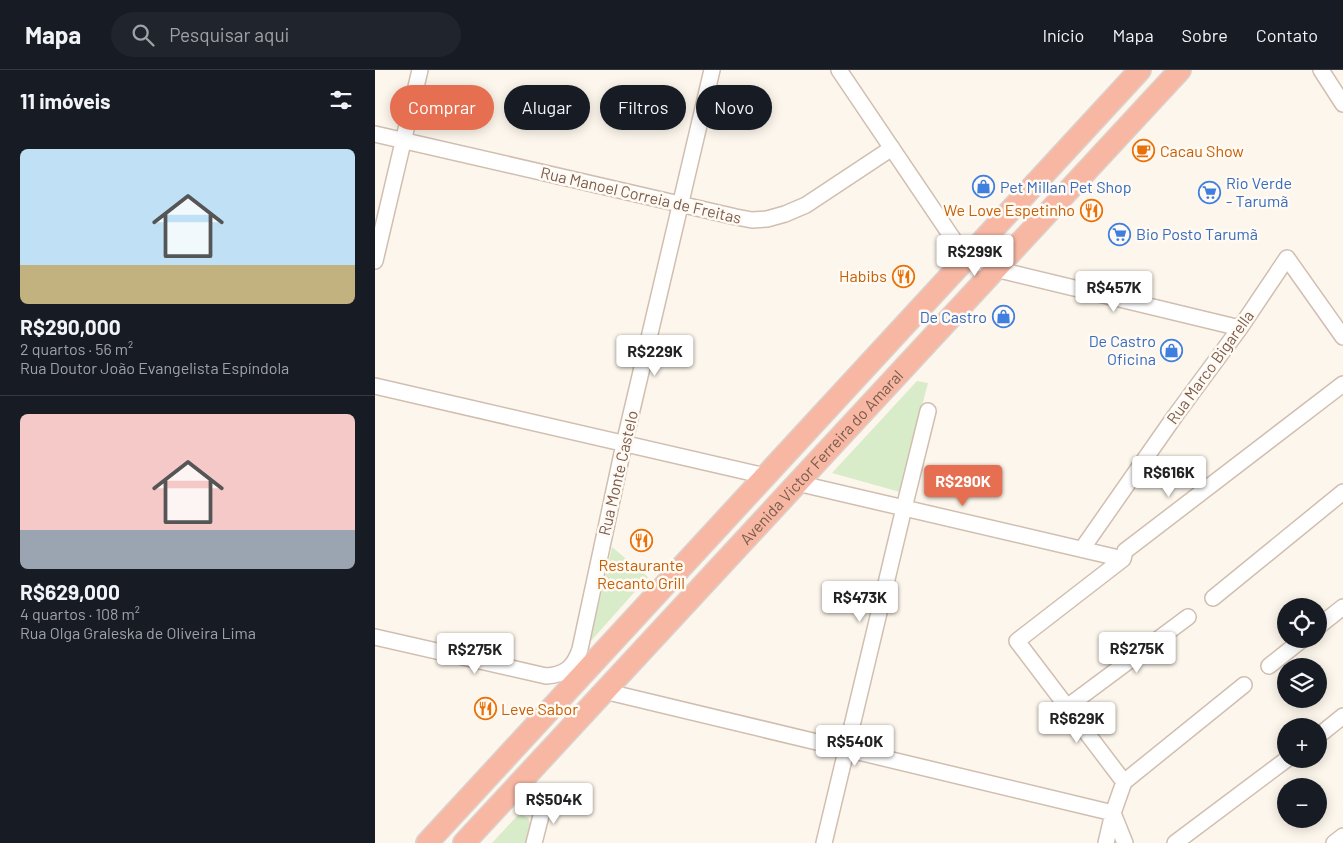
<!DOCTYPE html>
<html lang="pt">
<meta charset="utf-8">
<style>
body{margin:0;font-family:Barlow,sans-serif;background:#20242c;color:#f1f3f6;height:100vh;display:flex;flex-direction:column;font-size:19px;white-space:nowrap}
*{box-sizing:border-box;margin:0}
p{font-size:16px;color:#9ea1a6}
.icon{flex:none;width:28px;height:28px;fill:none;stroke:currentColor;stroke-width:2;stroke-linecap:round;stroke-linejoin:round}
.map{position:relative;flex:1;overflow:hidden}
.panel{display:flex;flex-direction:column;background:#171b24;width:375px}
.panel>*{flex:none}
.guide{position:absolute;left:15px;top:15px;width:475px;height:45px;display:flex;gap:10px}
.fabs{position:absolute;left:902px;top:528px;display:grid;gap:10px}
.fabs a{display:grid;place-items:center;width:50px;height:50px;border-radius:50%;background:#171b24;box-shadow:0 2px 12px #0003;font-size:25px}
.price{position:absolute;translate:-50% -42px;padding:0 11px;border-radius:5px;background:#fff;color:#222;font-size:16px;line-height:32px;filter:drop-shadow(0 1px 2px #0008)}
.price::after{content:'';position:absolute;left:50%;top:30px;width:15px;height:11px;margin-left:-8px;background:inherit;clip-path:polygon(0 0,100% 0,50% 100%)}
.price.on{background:#e76f51;color:#fff}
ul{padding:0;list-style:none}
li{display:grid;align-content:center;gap:10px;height:265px;padding:0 20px}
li+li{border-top:1px solid #363941}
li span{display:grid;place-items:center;height:155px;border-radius:8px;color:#555}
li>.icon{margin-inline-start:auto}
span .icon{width:90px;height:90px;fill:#fffc;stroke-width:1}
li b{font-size:21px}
h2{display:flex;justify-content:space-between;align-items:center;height:60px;padding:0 20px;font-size:21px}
.tag{padding:0 18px;border-radius:22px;background:#171b24;box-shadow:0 2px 12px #0003;font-size:18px;line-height:45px}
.tag.on{background:#e76f51;color:#fff}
header{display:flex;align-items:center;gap:30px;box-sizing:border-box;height:70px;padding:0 25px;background:#171b24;border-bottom:1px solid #363941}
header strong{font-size:24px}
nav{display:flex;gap:28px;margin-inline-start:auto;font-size:18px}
.search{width:350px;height:45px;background:#20242c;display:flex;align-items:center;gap:12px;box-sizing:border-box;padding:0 18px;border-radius:28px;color:#9ea1a6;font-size:19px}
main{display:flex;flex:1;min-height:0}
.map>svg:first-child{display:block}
.green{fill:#d8ecc9}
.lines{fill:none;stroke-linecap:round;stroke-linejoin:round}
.minor-casing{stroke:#d1beb0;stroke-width:18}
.highway-casing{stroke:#dad1cd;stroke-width:24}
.minor{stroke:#fff;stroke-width:15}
.highway{stroke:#f7b7a3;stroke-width:21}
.labels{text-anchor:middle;stroke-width:5;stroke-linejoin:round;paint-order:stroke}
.food-label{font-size:16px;fill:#c56008;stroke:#fffaf3;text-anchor:start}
.shop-label{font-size:16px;fill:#366cbe;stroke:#fffaf3;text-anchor:start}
.street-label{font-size:16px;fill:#7a5c4d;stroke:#fffaf3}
</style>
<header>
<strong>Mapa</strong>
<div class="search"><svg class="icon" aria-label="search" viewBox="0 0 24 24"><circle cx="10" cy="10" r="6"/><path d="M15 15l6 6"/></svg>Pesquisar aqui</div>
<nav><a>Início</a><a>Mapa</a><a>Sobre</a><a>Contato</a></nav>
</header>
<main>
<section class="panel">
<h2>11 imóveis<svg class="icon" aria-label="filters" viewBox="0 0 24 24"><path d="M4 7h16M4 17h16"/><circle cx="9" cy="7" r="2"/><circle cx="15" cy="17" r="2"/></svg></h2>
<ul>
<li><span style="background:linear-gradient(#bfe0f5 75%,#c2b280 0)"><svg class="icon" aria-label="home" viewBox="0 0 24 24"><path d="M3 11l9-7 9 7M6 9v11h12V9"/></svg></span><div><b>R$290,000</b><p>2 quartos · 56 m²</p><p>Rua Doutor João Evangelista Espíndola</p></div></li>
<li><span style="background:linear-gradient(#f6c9c9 75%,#9aa5b1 0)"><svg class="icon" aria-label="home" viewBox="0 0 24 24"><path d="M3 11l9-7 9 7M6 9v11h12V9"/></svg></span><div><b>R$629,000</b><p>4 quartos · 108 m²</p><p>Rua Olga Graleska de Oliveira Lima</p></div></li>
</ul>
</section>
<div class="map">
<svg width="968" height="773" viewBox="0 0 968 773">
<rect width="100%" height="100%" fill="#fdf6ec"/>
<!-- green -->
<path class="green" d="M 542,311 L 553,313 L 525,422 L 457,403 Z
M 237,477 L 273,507 L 215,572 Z
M 146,744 L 153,748 L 155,753 L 150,773 L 117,773 L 143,745 Z"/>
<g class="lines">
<defs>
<path id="minor" d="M 464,0 L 591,188 L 620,199 L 865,258
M 946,0 L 968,34
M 0,64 L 361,147 L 377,150 L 392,149 L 410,144 L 431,135 L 517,78
M 0,191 L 45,0
M 0,316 L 390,406
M 422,413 L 748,489
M 707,479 L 800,346 L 865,258 L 912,188 L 968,267
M 838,528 L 968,422
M 944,556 L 968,537
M 0,567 L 171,606 C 190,605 199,597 205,579 L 249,374 L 337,0
M 894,596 L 928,569
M 229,621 L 738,743 L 731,773
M 692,637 L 813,547
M 947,663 L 968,646
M 749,712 L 869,615
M 159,773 L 170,730
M 449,773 L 529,438 L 553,341
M 750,773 L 738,743 L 749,712 L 642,571 L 748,489 L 750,481 L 968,314
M 800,773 L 912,689
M 959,773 L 968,766"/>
<g id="highway">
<path d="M 52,773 L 765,0"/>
<path id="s1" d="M 89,773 L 805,0"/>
</g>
</defs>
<!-- minor casing -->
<use href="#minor" class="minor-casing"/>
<!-- highway casing -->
<use href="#highway" class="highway-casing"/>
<!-- minor -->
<use href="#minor" class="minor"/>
<!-- highway -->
<use href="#highway" class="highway"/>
</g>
<!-- icons -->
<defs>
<symbol id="cafe-ring" viewBox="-11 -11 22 22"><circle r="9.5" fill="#fffaf3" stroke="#e8710a" stroke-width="1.5"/><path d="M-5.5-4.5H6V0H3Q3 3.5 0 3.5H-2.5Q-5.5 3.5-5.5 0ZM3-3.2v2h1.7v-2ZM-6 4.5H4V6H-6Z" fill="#e8710a"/></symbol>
<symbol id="shop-ring" viewBox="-11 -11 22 22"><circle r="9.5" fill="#fffaf3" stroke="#3f7fe0" stroke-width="1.5"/><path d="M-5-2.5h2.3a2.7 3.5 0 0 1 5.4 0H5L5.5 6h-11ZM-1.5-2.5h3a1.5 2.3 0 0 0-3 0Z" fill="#3f7fe0"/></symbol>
<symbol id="supermarket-ring" viewBox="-11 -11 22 22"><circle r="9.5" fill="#fffaf3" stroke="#3f7fe0" stroke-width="1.5"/><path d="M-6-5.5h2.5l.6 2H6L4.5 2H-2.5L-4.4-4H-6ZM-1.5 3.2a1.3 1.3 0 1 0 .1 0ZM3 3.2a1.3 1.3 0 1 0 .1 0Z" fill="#3f7fe0"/></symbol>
<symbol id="restaurant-ring" viewBox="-11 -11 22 22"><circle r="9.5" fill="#fffaf3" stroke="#e8710a" stroke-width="1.5"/><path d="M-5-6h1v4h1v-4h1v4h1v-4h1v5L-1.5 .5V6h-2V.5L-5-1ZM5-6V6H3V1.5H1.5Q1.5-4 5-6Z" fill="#e8710a"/></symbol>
</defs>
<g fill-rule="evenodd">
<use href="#cafe-ring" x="756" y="68" width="25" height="25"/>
<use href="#shop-ring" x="596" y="104" width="25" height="25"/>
<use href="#supermarket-ring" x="822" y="110" width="25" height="25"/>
<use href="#restaurant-ring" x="704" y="128" width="25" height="25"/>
<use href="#supermarket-ring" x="732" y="152" width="25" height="25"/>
<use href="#restaurant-ring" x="516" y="194" width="25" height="25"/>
<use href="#shop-ring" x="616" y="234" width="25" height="25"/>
<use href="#shop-ring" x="784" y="268" width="25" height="25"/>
<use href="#restaurant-ring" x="254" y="458" width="25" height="25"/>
<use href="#restaurant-ring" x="98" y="626" width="25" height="25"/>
</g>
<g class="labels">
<!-- food labels -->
<g class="food-label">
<text x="785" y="87">Cacau Show</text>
<text x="700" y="146" text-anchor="end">We Love Espetinho</text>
<text x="512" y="212" text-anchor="end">Habibs</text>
<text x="266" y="501" text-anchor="middle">Restaurante<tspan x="266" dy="18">Recanto Grill</tspan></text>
<text x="126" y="645">Leve Sabor</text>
</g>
<!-- shop labels -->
<g class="shop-label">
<text x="851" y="119">Rio Verde<tspan x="851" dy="18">- Tarumã</tspan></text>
<text x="625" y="123">Pet Millan Pet Shop</text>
<text x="761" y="170">Bio Posto Tarumã</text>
<text x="612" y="253" text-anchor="end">De Castro</text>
<text x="781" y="277" text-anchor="end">De Castro<tspan x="781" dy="18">Oficina</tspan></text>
</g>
<!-- street labels -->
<g class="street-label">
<text transform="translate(266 125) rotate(13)" y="6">Rua Manoel Correia de Freitas</text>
<text transform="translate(835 297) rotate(-54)" y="6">Rua Marco Bigarella</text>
<text dy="6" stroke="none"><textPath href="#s1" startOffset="526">Avenida Victor Ferreira do Amaral</textPath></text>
<text transform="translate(243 403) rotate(-77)" y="6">Rua Monte Castelo</text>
</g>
</g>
</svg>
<div class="fabs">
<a><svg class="icon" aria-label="locate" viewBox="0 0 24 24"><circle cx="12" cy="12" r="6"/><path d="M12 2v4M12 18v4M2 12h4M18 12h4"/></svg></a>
<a><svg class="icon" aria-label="layers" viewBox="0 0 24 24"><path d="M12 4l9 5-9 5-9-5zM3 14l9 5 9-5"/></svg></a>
<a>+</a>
<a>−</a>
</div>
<b class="price" style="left:600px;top:207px">R$299K</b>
<b class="price" style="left:739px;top:243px">R$457K</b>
<b class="price" style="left:280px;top:307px">R$229K</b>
<b class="price" style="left:794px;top:428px">R$616K</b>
<b class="price on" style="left:588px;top:437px">R$290K</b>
<b class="price" style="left:485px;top:553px">R$473K</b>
<b class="price" style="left:762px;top:604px">R$275K</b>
<b class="price" style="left:100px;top:605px">R$275K</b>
<b class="price" style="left:702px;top:674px">R$629K</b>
<b class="price" style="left:480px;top:697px">R$540K</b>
<b class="price" style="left:179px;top:755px">R$504K</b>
<div class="guide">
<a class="tag on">Comprar</a>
<a class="tag">Alugar</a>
<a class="tag">Filtros</a>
<a class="tag">Novo</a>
</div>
</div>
</main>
